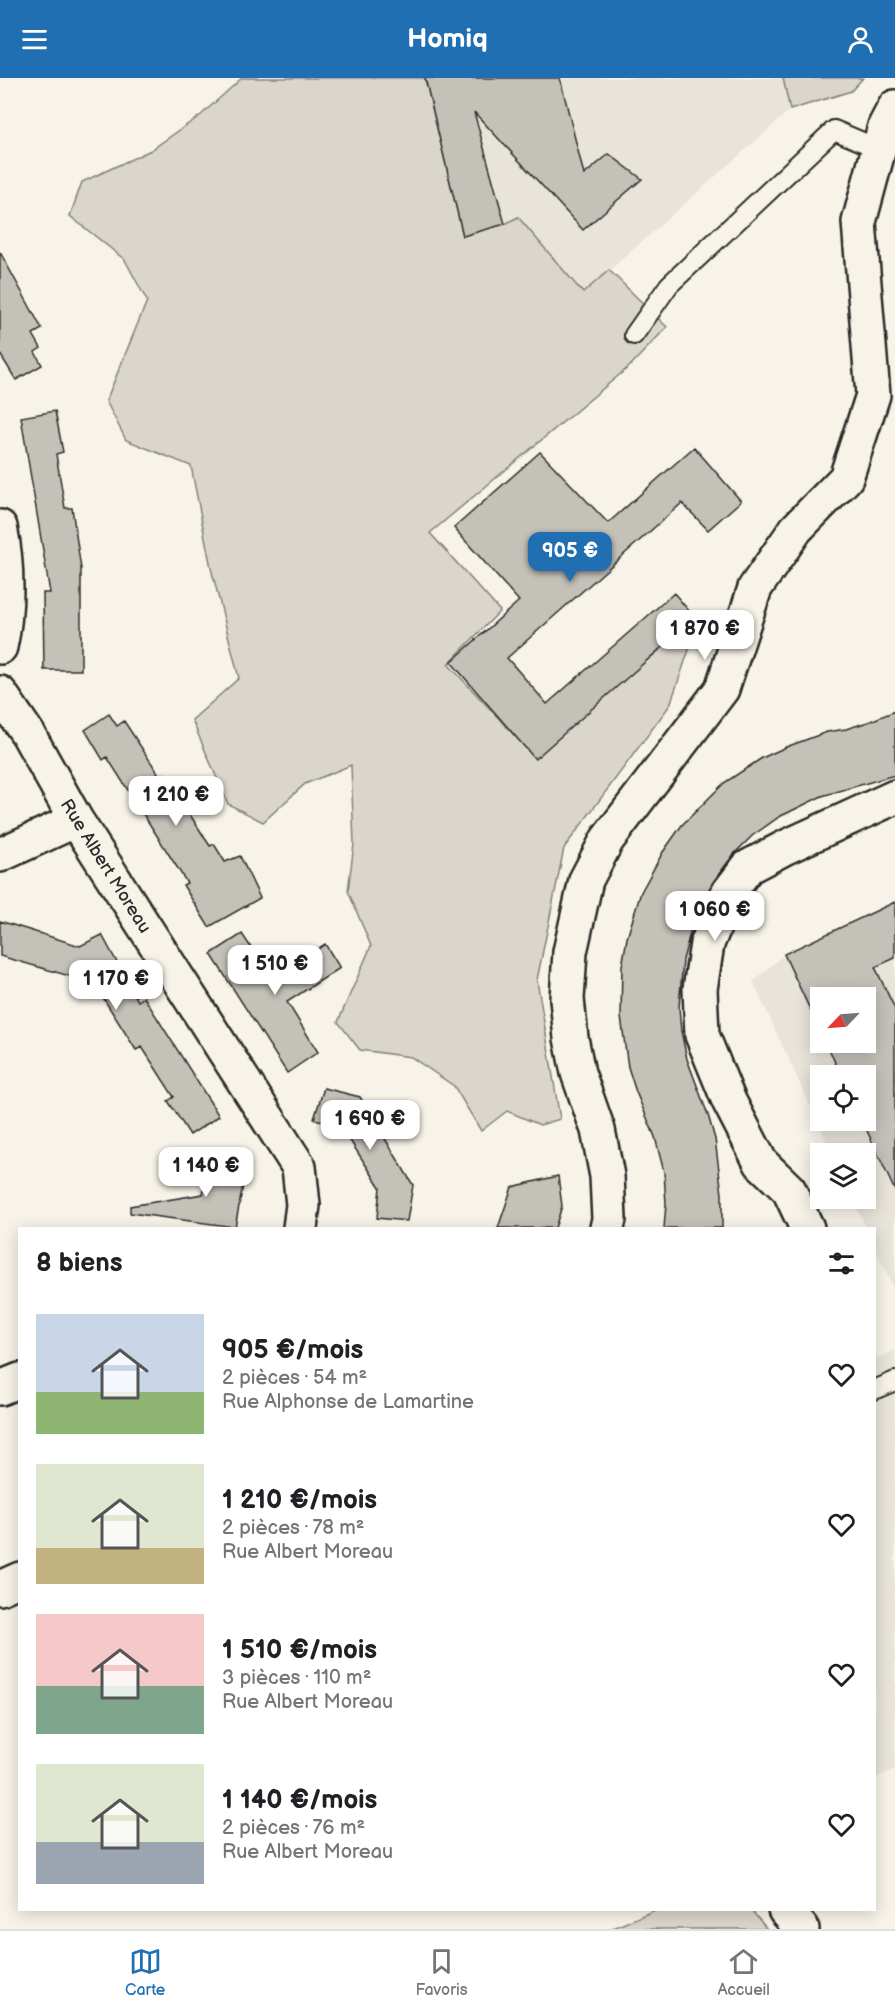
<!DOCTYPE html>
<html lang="fr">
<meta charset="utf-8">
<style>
body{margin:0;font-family:"Balsamiq Sans",sans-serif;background:#f2f2f2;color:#202124;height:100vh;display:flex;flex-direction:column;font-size:22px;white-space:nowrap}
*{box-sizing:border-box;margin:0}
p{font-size:20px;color:#757577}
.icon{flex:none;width:33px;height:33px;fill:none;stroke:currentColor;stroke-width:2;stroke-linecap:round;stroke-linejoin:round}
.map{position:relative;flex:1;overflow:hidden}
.drawer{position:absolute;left:18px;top:1149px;width:858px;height:684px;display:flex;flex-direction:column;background:#fff;border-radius:0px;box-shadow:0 3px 15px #0003}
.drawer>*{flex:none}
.needle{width:39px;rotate:245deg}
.buttons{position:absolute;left:810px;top:909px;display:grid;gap:12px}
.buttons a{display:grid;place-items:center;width:66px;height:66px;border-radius:0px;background:#fff;box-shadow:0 3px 15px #0003;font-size:30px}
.price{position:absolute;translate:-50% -51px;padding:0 14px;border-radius:12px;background:#fff;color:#222;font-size:20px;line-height:39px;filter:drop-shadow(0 2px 3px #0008)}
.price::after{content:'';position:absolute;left:50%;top:36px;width:18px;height:14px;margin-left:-9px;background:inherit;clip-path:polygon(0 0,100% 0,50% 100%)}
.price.current{background:#1f6fb2;color:#fff}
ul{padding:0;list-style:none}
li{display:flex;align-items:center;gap:18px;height:150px;padding:0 18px}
li span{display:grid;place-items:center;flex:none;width:168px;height:120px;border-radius:0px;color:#555}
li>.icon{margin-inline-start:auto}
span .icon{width:72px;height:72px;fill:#fffc;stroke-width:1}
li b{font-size:26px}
h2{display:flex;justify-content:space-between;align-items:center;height:72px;padding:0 18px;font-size:26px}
header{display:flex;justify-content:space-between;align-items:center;height:78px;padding:0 18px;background:#1f6fb2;color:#fff;font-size:27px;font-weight:700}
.dock{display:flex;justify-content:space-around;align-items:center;height:84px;border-top:2px solid #e0e0e0;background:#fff;font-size:16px;color:#757577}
.dock a{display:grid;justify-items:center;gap:3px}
.dock .current{color:#1f6fb2}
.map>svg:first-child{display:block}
.built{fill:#e8e4da;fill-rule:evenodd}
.green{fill:#dad6cc;stroke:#82807c;stroke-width:1.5}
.building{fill:#c4c1b9;stroke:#2b2b2b;stroke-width:1.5}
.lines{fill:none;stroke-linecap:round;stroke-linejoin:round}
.service-casing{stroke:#2b2b2b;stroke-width:22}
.minor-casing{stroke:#2b2b2b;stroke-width:38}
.service{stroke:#f7f3e8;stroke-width:18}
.minor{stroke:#f7f3e8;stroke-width:33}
.labels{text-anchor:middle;stroke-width:4.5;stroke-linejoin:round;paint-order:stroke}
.street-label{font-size:18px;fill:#2b2b2b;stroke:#f7f3e8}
</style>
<header><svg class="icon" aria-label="menu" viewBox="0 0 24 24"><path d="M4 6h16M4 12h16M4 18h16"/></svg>Homiq<svg class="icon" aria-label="person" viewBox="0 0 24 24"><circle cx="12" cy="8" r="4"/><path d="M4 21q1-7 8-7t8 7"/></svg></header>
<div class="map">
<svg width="895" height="1851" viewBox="0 0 895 1851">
<rect width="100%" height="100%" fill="#f7f3e8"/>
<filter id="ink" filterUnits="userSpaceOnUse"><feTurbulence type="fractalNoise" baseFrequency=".0167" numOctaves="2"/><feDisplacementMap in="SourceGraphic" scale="12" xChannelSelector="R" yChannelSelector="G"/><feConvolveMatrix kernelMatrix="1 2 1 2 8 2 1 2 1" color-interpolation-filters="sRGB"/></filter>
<g filter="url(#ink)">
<!-- built -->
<path class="built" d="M 425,0 L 783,0 L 790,32 L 583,216 L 518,139 L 505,146 L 463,158 Z
M 895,824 L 895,1214 L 875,1169 L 874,1150 L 866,1150 L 852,1121 L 866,1120 L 866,1076 L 832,1075 L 753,904 L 784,876 ZM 820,920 L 866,920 L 866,964 L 820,964 ZM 820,998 L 866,998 L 866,1042 L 820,1042 Z
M 895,1272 L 895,1691 L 875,1700 L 874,1282 Z"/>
<!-- green -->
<path class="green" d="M 242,0 L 425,0 L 463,157 L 505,146 L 518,139 L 583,215 L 609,192 L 667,249 L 630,288 L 430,455 L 500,533 L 448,586 L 531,675 L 700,540 L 670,627 L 564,770 L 537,902 L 560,1041 L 540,1047 L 507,1033 L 481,1053 L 454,1008 L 411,979 L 360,972 L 338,944 L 371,868 L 348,813 L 354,766 L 351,687 L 305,706 L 263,744 L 228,726 L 192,642 L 239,600 L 211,490 L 191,388 L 126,362 L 106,323 L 147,223 L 125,182 L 70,138 L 82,104 L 151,72 L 201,37 Z
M 783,0 L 863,0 L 851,13 L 790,32 Z
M 655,1832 L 751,1832 L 767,1851 L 611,1851 Z"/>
<!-- building -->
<path class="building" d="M 425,0 L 560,0 L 584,97 L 609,76 L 642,101 L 583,152 L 474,34 L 505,146 L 463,158 Z
M 0,174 L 42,251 L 33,256 L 41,270 L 35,274 L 42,287 L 16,302 L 0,276 Z
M 55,333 L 63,374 L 56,376 L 65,430 L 72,430 L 81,491 L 81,592 L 44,592 L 43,515 L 50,515 L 21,339 Z
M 694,369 L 741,423 L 708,452 L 682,425 L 507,580 L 547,626 L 674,515 L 695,540 L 535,681 L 451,584 L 519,523 L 454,450 L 540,374 L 608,445 Z
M 895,633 L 895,697 L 822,718 L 779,739 L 752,758 L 734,776 L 713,804 L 701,825 L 691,851 L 683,882 L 679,929 L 681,953 L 687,981 L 708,1037 L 715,1061 L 722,1116 L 722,1150 L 664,1150 L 666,1126 L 664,1094 L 655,1059 L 636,1014 L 628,989 L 621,939 L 622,888 L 627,860 L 641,814 L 663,774 L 682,747 L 724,705 L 762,680 L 786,669 L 827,654 L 846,651 L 868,644 Z
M 109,636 L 117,648 L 124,643 L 160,698 L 164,696 L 210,768 L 214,766 L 225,784 L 240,778 L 260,820 L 209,849 L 183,807 L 187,805 L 107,679 L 103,682 L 85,652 Z
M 895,824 L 895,880 L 875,889 L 895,931 L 895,1113 L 862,1042 L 866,1042 L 866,998 L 841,998 L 826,964 L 866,964 L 866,920 L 820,920 L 820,953 L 784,876 Z
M 0,843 L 80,868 L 102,857 L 138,923 L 144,919 L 219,1038 L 190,1057 L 168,1023 L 174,1019 L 142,969 L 136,972 L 100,915 L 108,909 L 0,878 Z
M 242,856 L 272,901 L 325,866 L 340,890 L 287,924 L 318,974 L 287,995 L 211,876 Z
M 324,1010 L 360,1019 L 413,1107 L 407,1143 L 377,1140 L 380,1109 L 340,1047 L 314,1041 Z
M 210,1080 L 247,1086 L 235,1149 L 130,1135 L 130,1128 L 203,1116 Z
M 558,1098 L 562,1128 L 555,1150 L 498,1150 L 512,1109 Z"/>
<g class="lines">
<defs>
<path id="service" d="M 634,257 L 669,207 L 834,52 L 879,71
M 874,1312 L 895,1303"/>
<path id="minor" d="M 0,449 C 8,486 8,533 0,569
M 0,615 L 28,656 L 76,742 L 299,1089 L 303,1127 L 300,1150
M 0,777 L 76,742
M 607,1150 L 609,1141 L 607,1098 L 598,1052 L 578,995 L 571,960 L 567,921 L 570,874 L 586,802 L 607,762 L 722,611 L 755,510 L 796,451 L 846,400 L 873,317 L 859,144 L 885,48 L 895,29
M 807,1150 L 789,1112 L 761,1085 L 729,1023 L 702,957 L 700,911 L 707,866 L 728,815 L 748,789 L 786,769 L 895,719
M 0,1310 L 20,1302
M 0,1510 L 20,1501
M 785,1832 L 802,1851"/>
</defs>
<!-- service casing -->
<use href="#service" class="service-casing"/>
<!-- minor casing -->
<use href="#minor" class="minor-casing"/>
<!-- service -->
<use href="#service" class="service"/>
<!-- minor -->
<use href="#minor" class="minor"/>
</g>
</g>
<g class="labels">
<!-- street labels -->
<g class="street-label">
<text transform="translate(106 788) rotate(58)" y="6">Rue Albert Moreau</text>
</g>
</g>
</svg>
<div class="buttons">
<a><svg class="needle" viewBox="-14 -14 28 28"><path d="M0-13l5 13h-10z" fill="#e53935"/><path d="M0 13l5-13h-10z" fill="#757577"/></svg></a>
<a><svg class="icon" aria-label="locate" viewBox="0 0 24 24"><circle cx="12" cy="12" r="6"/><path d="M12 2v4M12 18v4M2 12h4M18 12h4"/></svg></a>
<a><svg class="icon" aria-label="layers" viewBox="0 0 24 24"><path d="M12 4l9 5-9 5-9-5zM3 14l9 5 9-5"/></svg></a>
</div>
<b class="price current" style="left:570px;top:505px">905 €</b>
<b class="price" style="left:705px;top:583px">1 870 €</b>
<b class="price" style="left:176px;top:749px">1 210 €</b>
<b class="price" style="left:715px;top:864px">1 060 €</b>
<b class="price" style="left:275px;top:918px">1 510 €</b>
<b class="price" style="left:116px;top:933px">1 170 €</b>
<b class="price" style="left:370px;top:1073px">1 690 €</b>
<b class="price" style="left:206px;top:1120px">1 140 €</b>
<section class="drawer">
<h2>8 biens<svg class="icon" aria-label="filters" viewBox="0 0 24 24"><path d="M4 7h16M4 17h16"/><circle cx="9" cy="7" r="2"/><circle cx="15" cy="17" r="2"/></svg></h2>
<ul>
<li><span style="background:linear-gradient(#c9d6e8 65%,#8fb573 0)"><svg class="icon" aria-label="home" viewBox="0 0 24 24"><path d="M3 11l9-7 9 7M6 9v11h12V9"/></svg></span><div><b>905 €/mois</b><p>2 pièces · 54 m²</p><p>Rue Alphonse de Lamartine</p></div><svg class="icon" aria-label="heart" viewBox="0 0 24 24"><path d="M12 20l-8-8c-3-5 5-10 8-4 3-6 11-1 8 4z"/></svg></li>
<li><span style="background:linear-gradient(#dfe7d0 70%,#c2b280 0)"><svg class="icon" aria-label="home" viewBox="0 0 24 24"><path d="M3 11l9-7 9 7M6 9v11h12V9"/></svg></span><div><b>1 210 €/mois</b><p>2 pièces · 78 m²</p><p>Rue Albert Moreau</p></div><svg class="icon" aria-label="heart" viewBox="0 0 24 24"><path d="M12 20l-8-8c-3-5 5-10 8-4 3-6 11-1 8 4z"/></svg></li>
<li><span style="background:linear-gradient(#f6c9c9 60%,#7fa58c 0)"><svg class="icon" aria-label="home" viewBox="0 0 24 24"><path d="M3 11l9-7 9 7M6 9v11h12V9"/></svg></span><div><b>1 510 €/mois</b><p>3 pièces · 110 m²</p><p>Rue Albert Moreau</p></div><svg class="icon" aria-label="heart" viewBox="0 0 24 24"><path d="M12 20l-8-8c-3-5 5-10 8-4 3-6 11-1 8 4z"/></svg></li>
<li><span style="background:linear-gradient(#dfe7d0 65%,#9aa5b1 0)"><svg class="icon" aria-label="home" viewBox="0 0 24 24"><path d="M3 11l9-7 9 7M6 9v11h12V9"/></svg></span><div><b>1 140 €/mois</b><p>2 pièces · 76 m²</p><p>Rue Albert Moreau</p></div><svg class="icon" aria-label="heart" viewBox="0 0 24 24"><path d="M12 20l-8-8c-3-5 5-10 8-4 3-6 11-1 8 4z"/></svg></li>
</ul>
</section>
</div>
<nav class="dock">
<a class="current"><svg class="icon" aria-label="map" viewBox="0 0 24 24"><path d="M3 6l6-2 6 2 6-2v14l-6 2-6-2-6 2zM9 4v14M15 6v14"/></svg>Carte</a>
<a><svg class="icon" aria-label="saved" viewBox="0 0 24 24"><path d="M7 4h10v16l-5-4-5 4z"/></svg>Favoris</a>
<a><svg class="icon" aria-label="home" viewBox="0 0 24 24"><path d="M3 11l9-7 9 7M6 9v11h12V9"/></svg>Accueil</a>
</nav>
